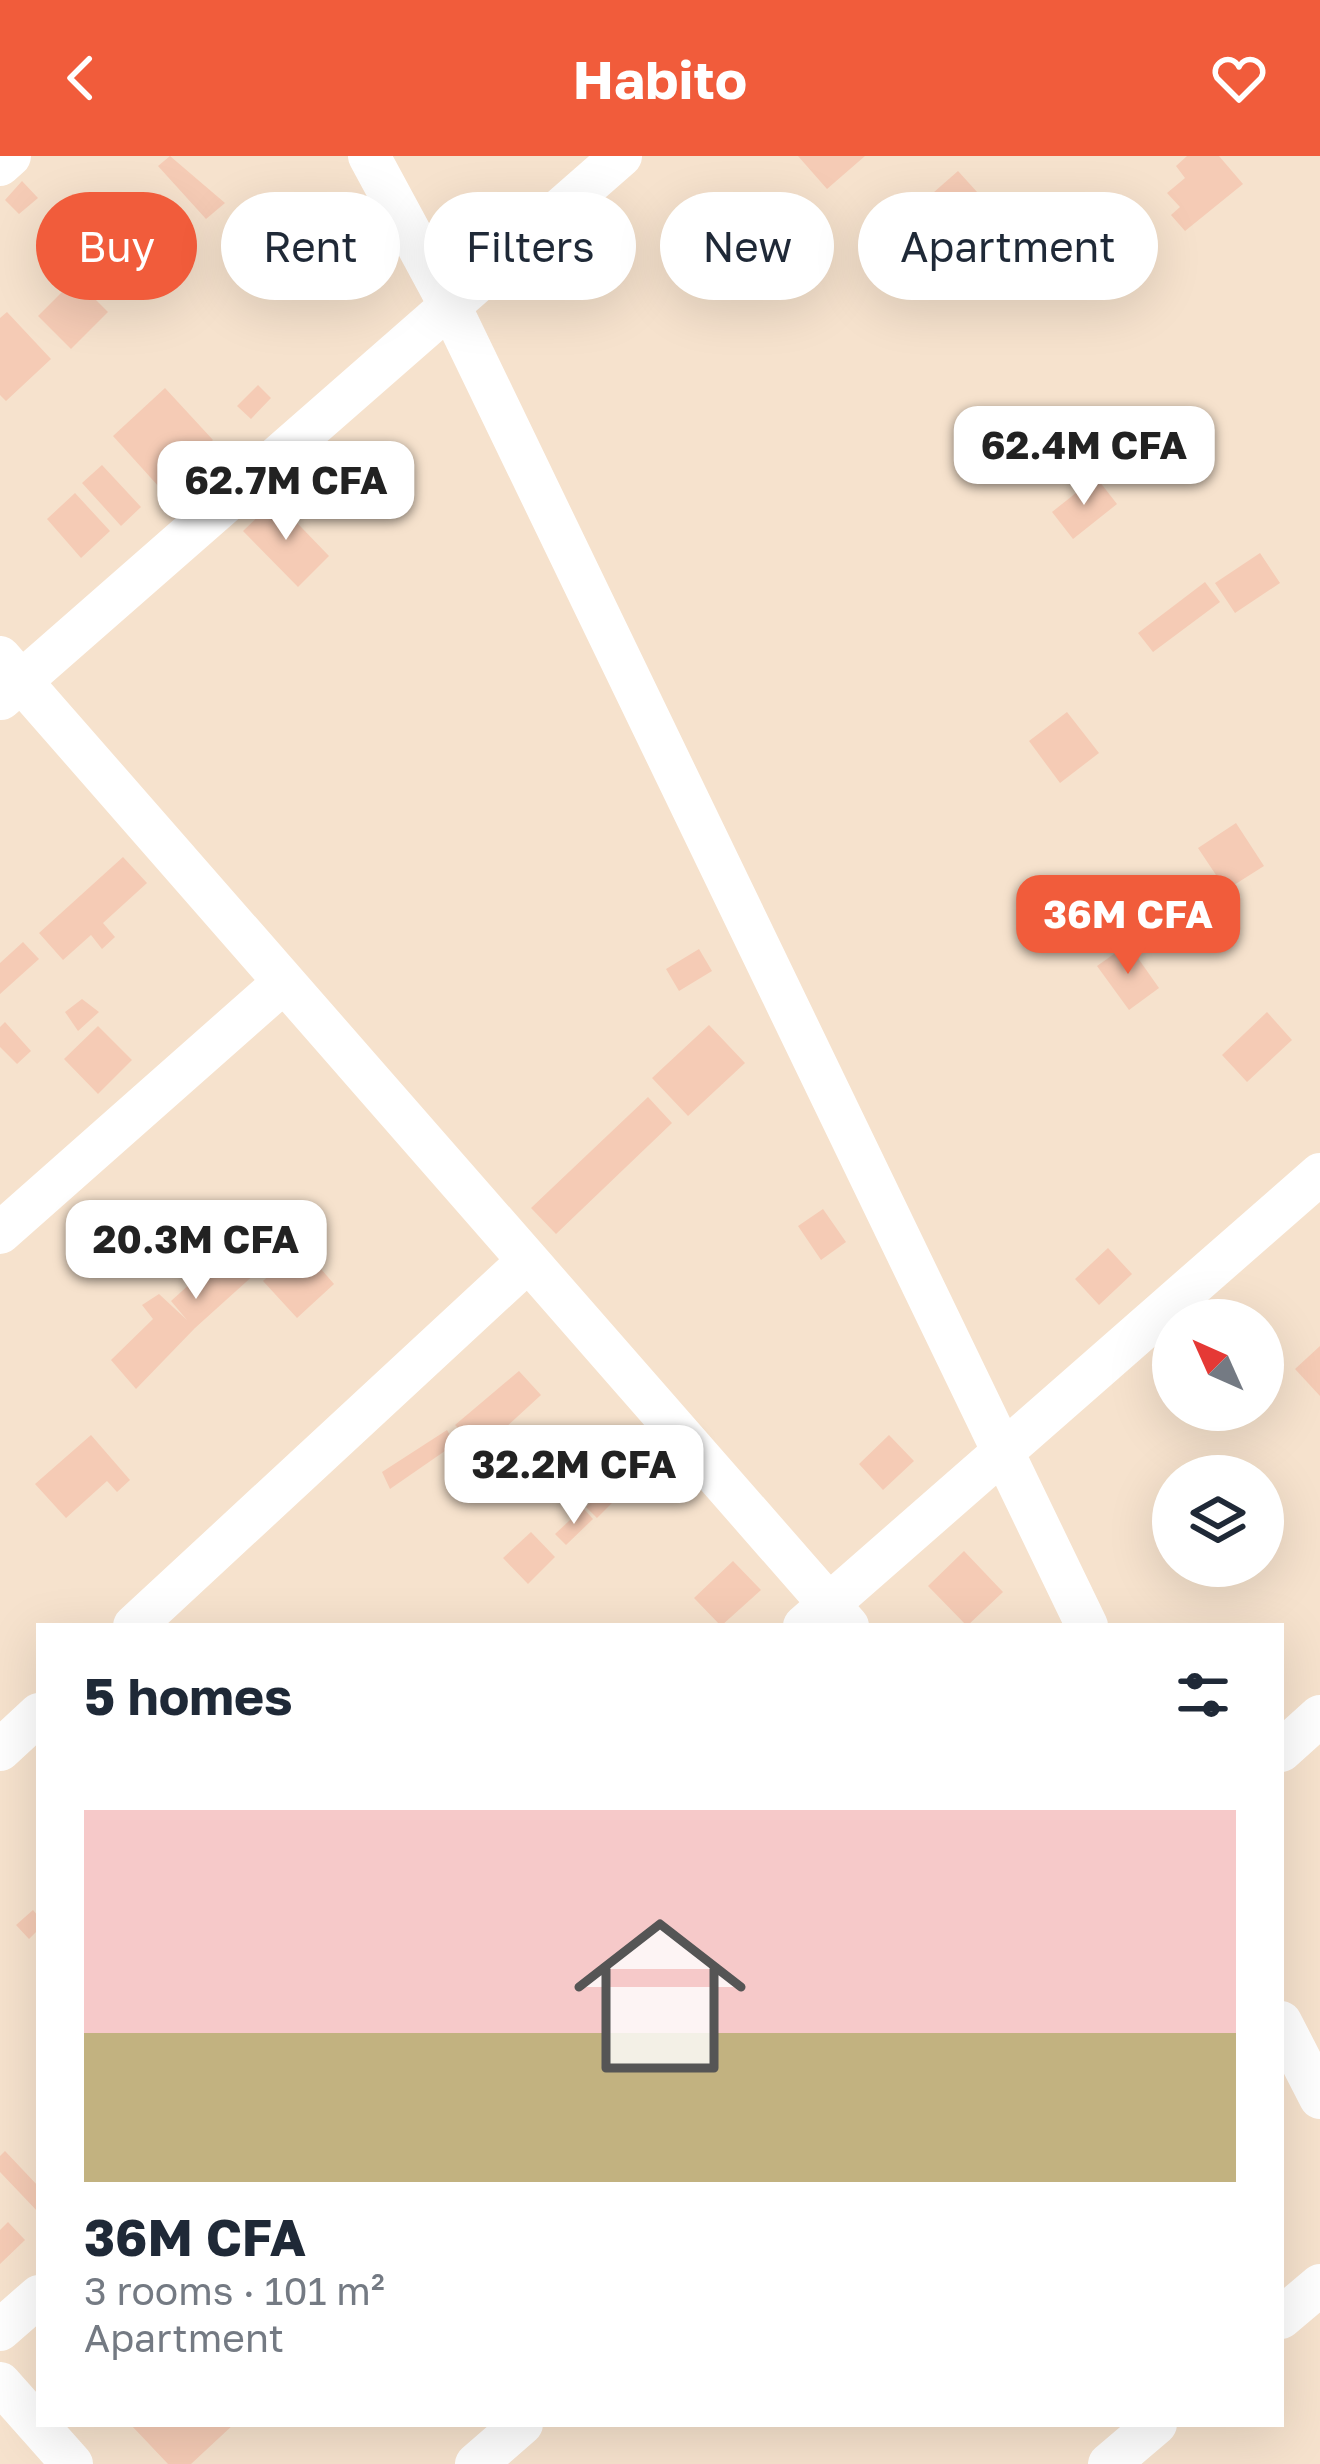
<!DOCTYPE html>
<meta charset="utf-8">
<style>
body{margin:0;font-family:"Golos Text",sans-serif;background:#f6f6f7;color:#1f2937;height:100vh;display:flex;flex-direction:column;font-size:45px;white-space:nowrap}
*{box-sizing:border-box;margin:0}
p{font-size:39px;color:#747a83}
.icon{flex:none;width:66px;height:66px;fill:none;stroke:currentColor;stroke-width:2;stroke-linecap:round;stroke-linejoin:round}
.map{position:relative;flex:1;overflow:hidden}
.sheet{position:absolute;left:36px;top:1467px;width:1248px;height:804px;display:flex;flex-direction:column;background:#fff;border-radius:0px;box-shadow:0 12px 48px #0002}
.sheet>*{flex:none}
.hud{position:absolute;left:36px;top:36px;width:1248px;height:108px;display:flex;gap:24px}
.needle{width:78px;rotate:315deg}
.buttons{position:absolute;left:1152px;top:1143px;display:grid;gap:24px}
.buttons a{display:grid;place-items:center;width:132px;height:132px;border-radius:50%;background:#fff;box-shadow:0 12px 48px #0002;font-size:60px}
.price{position:absolute;translate:-50% -102px;padding:0 27px;border-radius:24px;background:#fff;color:#222;font-size:39px;line-height:78px;filter:drop-shadow(0 3px 6px #0008)}
.price::after{content:'';position:absolute;left:50%;top:72px;width:36px;height:27px;margin-left:-18px;background:inherit;clip-path:polygon(0 0,100% 0,50% 100%)}
.price.current{background:#f15c3b;color:#fff}
ul{padding:0;list-style:none}
li{display:grid;align-content:center;gap:24px;height:636px;padding:0 48px}
li+li{border-top:3px solid #e0e1e3}
li span{display:grid;place-items:center;height:372px;border-radius:0px;color:#555}
li>.icon{margin-inline-start:auto}
span .icon{width:216px;height:216px;fill:#fffc;stroke-width:1}
li b{font-size:51px}
h2{display:flex;justify-content:space-between;align-items:center;height:144px;padding:0 48px;font-size:51px}
.pill{padding:0 42px;border-radius:54px;background:#fff;box-shadow:0 12px 48px #0002;font-size:42px;line-height:108px}
.pill.current{background:#f15c3b;color:#fff}
header{display:flex;justify-content:space-between;align-items:center;height:156px;padding:0 48px;background:#f15c3b;color:#fff;font-size:54px;font-weight:700}
.map>svg:first-child{display:block}
.residential{fill:#f6e2cd;fill-rule:evenodd}
.building{fill:#f5cbb5}
.lines{fill:none;stroke-linecap:round;stroke-linejoin:round}
.street{stroke:#fff;stroke-width:42}
</style>
<header><svg class="icon" aria-label="back" viewBox="0 0 24 24"><path d="M15 5l-7 7 7 7"/></svg>Habito<svg class="icon" aria-label="heart" viewBox="0 0 24 24"><path d="M12 20l-8-8c-3-5 5-10 8-4 3-6 11-1 8 4z"/></svg></header>
<div class="map">
<svg width="1320" height="2308" viewBox="0 0 1320 2308">
<rect width="100%" height="100%" fill="#fef0df"/>
<!-- residential -->
<path class="residential" d="M 0,0 L 1320,0 L 1320,2308 L 0,2308 ZM 1173,1164 L 1263,1164 L 1263,1254 L 1173,1254 ZM 1173,1320 L 1263,1320 L 1263,1410 L 1173,1410 ZM 39,1470 L 1281,1470 L 1281,2268 L 39,2268 Z"/>
<!-- building -->
<path class="building" d="M 170,0 L 225,47 L 206,63 L 158,10 Z
M 798,0 L 865,0 L 827,33 Z
M 1187,0 L 1219,0 L 1243,28 L 1185,75 L 1171,59 L 1180,51 L 1167,37 L 1185,22 L 1176,10 Z
M 958,15 L 997,58 L 955,95 L 917,51 Z
M 22,25 L 38,42 L 19,58 L 5,44 Z
M 56,61 L 70,75 L 54,91 L 40,77 Z
M 132,108 L 146,122 L 133,135 L 118,120 Z
M 75,123 L 108,156 L 71,193 L 38,160 Z
M 7,156 L 51,203 L 6,245 L 0,239 L 0,162 Z
M 258,229 L 271,242 L 251,263 L 237,250 Z
M 165,232 L 213,284 L 160,332 L 113,280 Z
M 102,309 L 141,351 L 121,370 L 82,327 Z
M 1096,321 L 1117,348 L 1073,383 L 1052,356 Z
M 75,337 L 110,375 L 81,402 L 47,363 Z
M 275,344 L 329,400 L 298,431 L 243,375 Z
M 1260,397 L 1280,427 L 1235,457 L 1215,427 Z
M 1205,426 L 1220,446 L 1153,496 L 1138,477 Z
M 1067,556 L 1099,597 L 1060,627 L 1029,585 Z
M 1236,667 L 1264,710 L 1226,734 L 1198,692 Z
M 123,701 L 147,727 L 103,767 L 115,781 L 102,793 L 91,779 L 63,804 L 39,777 Z
M 23,786 L 39,803 L 0,838 L 0,807 Z
M 1128,788 L 1159,832 L 1129,854 L 1097,810 Z
M 699,793 L 712,815 L 679,835 L 666,813 Z
M 82,843 L 99,856 L 78,875 L 65,856 Z
M 1267,856 L 1292,884 L 1247,926 L 1222,899 Z
M 5,866 L 31,895 L 17,908 L 0,891 L 0,871 Z
M 709,869 L 745,907 L 688,960 L 652,922 Z
M 98,870 L 132,904 L 98,938 L 64,903 Z
M 648,941 L 672,967 L 556,1078 L 531,1052 Z
M 823,1053 L 846,1086 L 821,1104 L 798,1070 Z
M 263,1062 L 288,1088 L 195,1172 L 136,1233 L 111,1204 L 153,1163 L 142,1149 L 159,1138 L 187,1164 L 171,1145 Z
M 301,1090 L 334,1128 L 297,1162 L 263,1125 Z
M 1108,1092 L 1132,1118 L 1099,1149 L 1075,1123 Z
M 1320,1190 L 1320,1240 L 1295,1213 Z
M 519,1215 L 541,1239 L 481,1294 L 455,1269 Z
M 621,1272 L 653,1307 L 627,1333 L 592,1297 Z
M 447,1274 L 455,1288 L 390,1333 L 382,1316 Z
M 91,1279 L 130,1324 L 117,1336 L 107,1325 L 66,1362 L 35,1328 Z
M 889,1279 L 914,1305 L 883,1334 L 859,1308 Z
M 600,1312 L 623,1336 L 597,1362 L 586,1351 L 596,1341 L 583,1328 Z
M 583,1352 L 593,1363 L 566,1389 L 555,1378 Z
M 531,1376 L 555,1401 L 528,1428 L 503,1402 Z
M 964,1395 L 1003,1436 L 967,1470 L 928,1430 Z
M 733,1405 L 761,1434 L 721,1470 L 694,1442 Z
M 33,1754 L 39,1761 L 39,1773 L 29,1783 L 16,1769 Z
M 5,1995 L 39,2031 L 39,2057 L 0,2016 L 0,2000 Z
M 8,2066 L 25,2084 L 0,2108 L 0,2074 Z
M 134,2268 L 234,2268 L 191,2308 L 168,2308 L 132,2270 Z"/>
<g class="lines">
<!-- street -->
<path class="street" d="M 369,0 L 450,150 L 1087,1470
M 0,9 L 10,0
M 0,501 L 848,1470
M 1,543 L 621,0
M 0,1077 L 284,826
M 134,1470 L 528,1105
M 804,1470 L 1320,1018
M 0,1594 L 39,1558
M 1281,1595 L 1320,1560
M 1281,1866 L 1320,1942
M 1281,2162 L 1320,2129
M 0,2174 L 39,2140
M 0,2227 L 72,2308
M 476,2308 L 522,2268
M 1109,2308 L 1156,2268"/>
</g>
</svg>
<div class="buttons">
<a><svg class="needle" viewBox="-14 -14 28 28"><path d="M0-13l5 13h-10z" fill="#e53935"/><path d="M0 13l5-13h-10z" fill="#747a83"/></svg></a>
<a><svg class="icon" aria-label="layers" viewBox="0 0 24 24"><path d="M12 4l9 5-9 5-9-5zM3 14l9 5 9-5"/></svg></a>
</div>
<b class="price" style="left:1084px;top:352px">62.4M CFA</b>
<b class="price" style="left:286px;top:387px">62.7M CFA</b>
<b class="price current" style="left:1128px;top:821px">36M CFA</b>
<b class="price" style="left:196px;top:1146px">20.3M CFA</b>
<b class="price" style="left:574px;top:1371px">32.2M CFA</b>
<div class="hud">
<a class="pill current">Buy</a>
<a class="pill">Rent</a>
<a class="pill">Filters</a>
<a class="pill">New</a>
<a class="pill">Apartment</a>
</div>
<section class="sheet">
<h2>5 homes<svg class="icon" aria-label="filters" viewBox="0 0 24 24"><path d="M4 7h16M4 17h16"/><circle cx="9" cy="7" r="2"/><circle cx="15" cy="17" r="2"/></svg></h2>
<ul>
<li><span style="background:linear-gradient(#f6c9c9 60%,#c2b280 0)"><svg class="icon" aria-label="home" viewBox="0 0 24 24"><path d="M3 11l9-7 9 7M6 9v11h12V9"/></svg></span><div><b>36M CFA</b><p>3 rooms · 101 m²</p><p>Apartment</p></div></li>
</ul>
</section>
</div>
